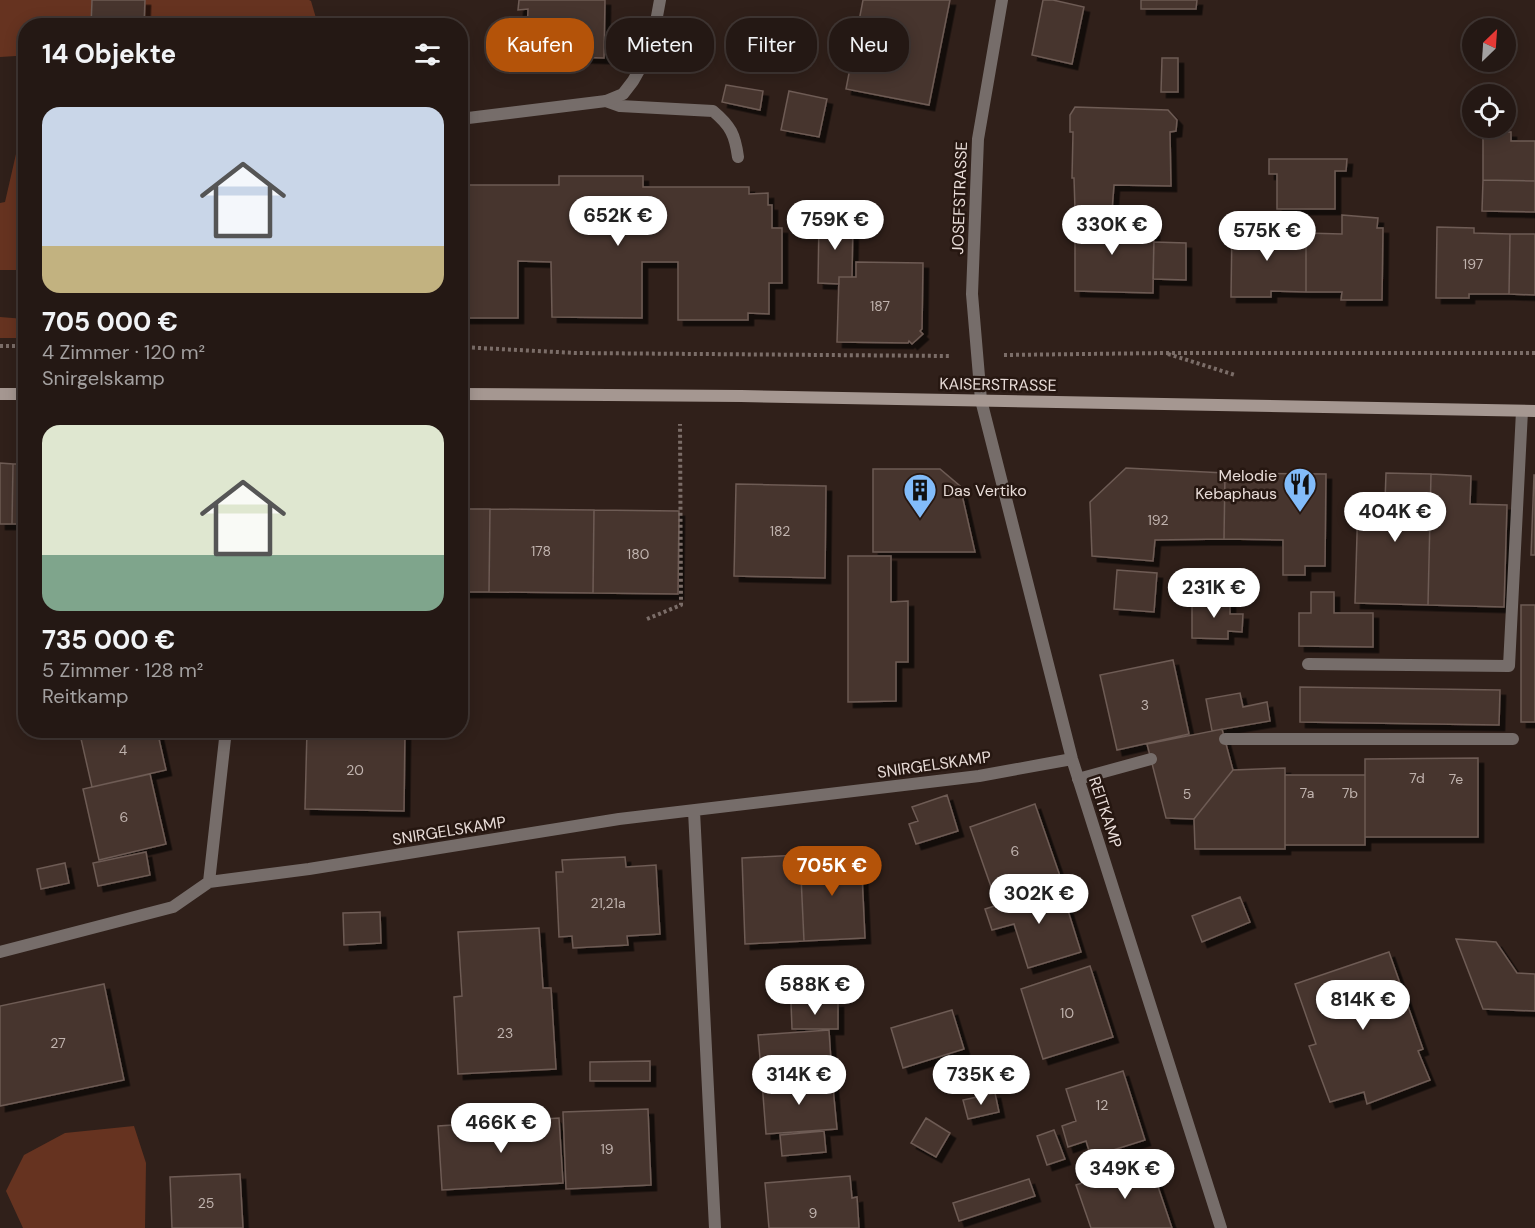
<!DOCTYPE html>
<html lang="de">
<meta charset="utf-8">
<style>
body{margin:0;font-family:"DM Sans",sans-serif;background:#2c211d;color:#f1f3f6;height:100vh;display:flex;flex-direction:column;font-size:22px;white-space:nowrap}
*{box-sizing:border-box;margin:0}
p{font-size:20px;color:#a3a0a0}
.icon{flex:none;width:33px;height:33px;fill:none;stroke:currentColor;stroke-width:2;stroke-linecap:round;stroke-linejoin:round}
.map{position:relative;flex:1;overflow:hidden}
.sheet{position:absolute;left:18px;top:18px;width:450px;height:720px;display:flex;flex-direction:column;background:#241814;border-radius:24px;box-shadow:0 3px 15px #0003,0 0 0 2px #413734}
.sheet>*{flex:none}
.hud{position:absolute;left:486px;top:18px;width:570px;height:54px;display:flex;gap:12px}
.needle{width:39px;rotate:25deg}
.tools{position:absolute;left:1462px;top:18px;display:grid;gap:12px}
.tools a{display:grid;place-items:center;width:54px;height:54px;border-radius:50%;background:#241814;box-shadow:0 3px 15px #0003,0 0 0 2px #413734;font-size:30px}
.price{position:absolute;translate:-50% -51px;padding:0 14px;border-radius:21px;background:#fff;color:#222;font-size:20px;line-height:39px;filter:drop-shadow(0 2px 3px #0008)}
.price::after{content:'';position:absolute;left:50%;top:36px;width:18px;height:14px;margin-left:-9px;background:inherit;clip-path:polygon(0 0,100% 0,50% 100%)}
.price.active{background:#b45309;color:#fff}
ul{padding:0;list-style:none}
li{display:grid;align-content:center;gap:12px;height:318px;padding:0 24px}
li span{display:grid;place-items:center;height:186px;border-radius:18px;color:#555}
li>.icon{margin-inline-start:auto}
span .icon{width:108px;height:108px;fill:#fffc;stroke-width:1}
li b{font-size:26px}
h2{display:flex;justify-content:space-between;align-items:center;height:72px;padding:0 24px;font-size:26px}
.pill{padding:0 21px;border-radius:24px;background:#241814;box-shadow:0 3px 15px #0003,0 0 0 2px #413734;font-size:21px;line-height:54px}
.pill.active{background:#b45309;color:#fff}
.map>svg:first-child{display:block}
.green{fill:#663320}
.building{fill:#47362f;stroke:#6e5b54;stroke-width:1.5;filter:url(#shadow)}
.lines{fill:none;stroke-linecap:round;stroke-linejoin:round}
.path{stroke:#7b6d68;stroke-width:4;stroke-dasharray:3 3;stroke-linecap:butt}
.lane{stroke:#766d6a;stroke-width:12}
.street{stroke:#766d6a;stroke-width:12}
.secondary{stroke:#a59791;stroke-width:12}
.labels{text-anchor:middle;stroke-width:5;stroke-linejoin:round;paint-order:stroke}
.number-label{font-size:14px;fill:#c0b3ae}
.street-label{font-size:16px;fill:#e9ddd9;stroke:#261711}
.poi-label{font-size:16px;fill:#e9ddd9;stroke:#261711;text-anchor:end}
</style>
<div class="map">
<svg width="1535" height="1228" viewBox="0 0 1535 1228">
<defs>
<filter id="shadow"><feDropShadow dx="5.5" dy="5.5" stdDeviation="0" flood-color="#0009"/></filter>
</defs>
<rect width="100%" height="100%" fill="#30201a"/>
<!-- green -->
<path class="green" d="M 0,0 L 309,0 L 311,1 L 318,25 L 26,26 L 25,109 L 16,56 L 0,57 Z
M 16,154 L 25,168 L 25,270 L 0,270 L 0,203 L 5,202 Z
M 0,317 L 25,319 L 25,338 L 0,338 Z
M 134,1126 L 146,1163 L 145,1228 L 23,1228 L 6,1191 L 24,1155 L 65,1133 Z"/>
<!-- building -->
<path class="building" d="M 92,0 L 145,0 L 144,26 L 91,26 Z
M 519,0 L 605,0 L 604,58 L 536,56 L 537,35 L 527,35 L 528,9 L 518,10 Z
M 863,0 L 950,0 L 929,105 L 846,89 Z
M 1043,0 L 1053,0 L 1084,7 L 1072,64 L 1032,55 Z
M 1141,0 L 1197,0 L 1196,9 L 1141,9 Z
M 1162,58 L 1178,58 L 1178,92 L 1161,92 Z
M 726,85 L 763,91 L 760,110 L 722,102 Z
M 789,91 L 827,99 L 819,137 L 781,130 Z
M 1075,107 L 1168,110 L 1177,120 L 1176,131 L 1170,132 L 1171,186 L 1114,185 L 1112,211 L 1075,210 L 1074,178 L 1072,178 L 1073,132 L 1070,132 L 1070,115 Z
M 1483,131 L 1511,132 L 1511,141 L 1535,141 L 1535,181 L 1483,180 Z
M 1269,159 L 1347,159 L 1346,171 L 1335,171 L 1335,209 L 1277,209 L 1277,174 L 1269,174 Z
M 559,176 L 643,176 L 643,187 L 749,187 L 749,194 L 768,193 L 768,205 L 772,205 L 772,228 L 782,228 L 782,283 L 769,283 L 769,314 L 748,313 L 748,320 L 678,320 L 678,262 L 642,262 L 642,318 L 552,317 L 551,262 L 518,261 L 518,318 L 460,318 L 460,185 L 559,185 Z
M 1483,180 L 1535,181 L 1535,212 L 1482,211 Z
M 1075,210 L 1112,211 L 1113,229 L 1154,231 L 1153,293 L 1075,291 Z
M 1342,215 L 1378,218 L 1377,228 L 1383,228 L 1382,300 L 1341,300 L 1342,292 L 1306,292 L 1306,233 L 1342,234 Z
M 819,220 L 853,220 L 852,277 L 839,277 L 839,284 L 818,283 Z
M 1232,226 L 1274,227 L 1274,233 L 1306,233 L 1306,292 L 1271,291 L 1271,297 L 1231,297 Z
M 1437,227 L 1474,228 L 1474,233 L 1510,234 L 1509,294 L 1469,294 L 1469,298 L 1436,298 Z
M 1510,234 L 1535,234 L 1535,295 L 1509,294 Z
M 1154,242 L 1186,243 L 1186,280 L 1153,279 Z
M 856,262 L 923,263 L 922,329 L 920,331 L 923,334 L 912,344 L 909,341 L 908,343 L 837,342 L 839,277 L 856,277 Z
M 0,463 L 13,464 L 12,524 L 0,524 Z
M 13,464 L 26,464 L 26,524 L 12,524 Z
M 1126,468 L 1225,473 L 1224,539 L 1155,540 L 1153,561 L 1092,556 L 1090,502 Z
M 873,469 L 940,469 L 960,486 L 975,552 L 873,552 Z
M 1225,473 L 1326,474 L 1325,566 L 1305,566 L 1305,575 L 1283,575 L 1283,540 L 1224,539 Z
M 1386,473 L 1431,474 L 1428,605 L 1355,603 L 1358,501 L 1385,501 Z
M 1431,474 L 1471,476 L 1470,504 L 1507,505 L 1504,607 L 1428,605 Z
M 1534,475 L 1535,475 L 1535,555 L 1531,555 Z
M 736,484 L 826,486 L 825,578 L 734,576 Z
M 460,509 L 490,509 L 489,592 L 460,592 Z
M 490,509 L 594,510 L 593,593 L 489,592 Z
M 594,510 L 679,511 L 678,594 L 593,593 Z
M 848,556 L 891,556 L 891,602 L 908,601 L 908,662 L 896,662 L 896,701 L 848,702 Z
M 1117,570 L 1157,573 L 1154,612 L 1114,609 Z
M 1311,592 L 1334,592 L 1334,613 L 1373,613 L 1373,647 L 1299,646 L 1299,613 L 1311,613 Z
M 1192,599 L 1230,600 L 1230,614 L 1243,614 L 1242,632 L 1228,631 L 1228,639 L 1192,638 Z
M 1521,605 L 1535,605 L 1535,722 L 1521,722 Z
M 1173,660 L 1189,734 L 1117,750 L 1100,675 Z
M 1300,687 L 1500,690 L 1499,725 L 1300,722 Z
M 1240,693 L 1243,707 L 1267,702 L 1270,721 L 1212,731 L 1206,699 Z
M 1222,729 L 1233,770 L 1194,819 L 1166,818 L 1147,744 Z
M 79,730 L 157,730 L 166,770 L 92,787 Z
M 307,730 L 405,730 L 404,811 L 305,809 Z
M 1478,758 L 1478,837 L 1365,837 L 1365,759 Z
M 1285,768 L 1285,849 L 1195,849 L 1194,819 L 1233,770 Z
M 150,774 L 166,844 L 99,860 L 83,789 Z
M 1285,775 L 1365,775 L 1365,845 L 1285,845 Z
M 947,795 L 958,831 L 916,844 L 909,824 L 918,821 L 912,807 Z
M 1035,804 L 1060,876 L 995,898 L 970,827 Z
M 146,852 L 150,875 L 98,886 L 93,863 Z
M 861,853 L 865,938 L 804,941 L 800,855 Z
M 800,855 L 804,941 L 745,944 L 742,858 Z
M 625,857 L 626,867 L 656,865 L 660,934 L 627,936 L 628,945 L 573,948 L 572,936 L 559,937 L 556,872 L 563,872 L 562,860 Z
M 65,863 L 69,883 L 41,889 L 37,869 Z
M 1060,885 L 1081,952 L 1028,968 L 1014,924 L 992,930 L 985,909 Z
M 1240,897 L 1250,922 L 1202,942 L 1192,916 Z
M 380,912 L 381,943 L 344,945 L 343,913 Z
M 539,928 L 543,988 L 551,988 L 556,1069 L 458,1074 L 454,997 L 462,996 L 458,932 Z
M 1456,939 L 1496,942 L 1517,973 L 1535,974 L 1535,1011 L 1483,1009 Z
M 1389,952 L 1423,1049 L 1418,1051 L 1430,1080 L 1367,1104 L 1364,1092 L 1330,1102 L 1309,1046 L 1316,1044 L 1295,984 Z
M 1090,966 L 1113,1037 L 1043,1059 L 1021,989 Z
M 104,984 L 124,1080 L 0,1106 L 0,1006 Z
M 838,1002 L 838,1029 L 792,1029 L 791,1003 Z
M 952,1010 L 964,1049 L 903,1068 L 891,1028 Z
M 829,1030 L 832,1077 L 762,1082 L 758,1035 Z
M 650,1061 L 650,1081 L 590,1081 L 590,1062 Z
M 1123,1071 L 1145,1140 L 1091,1157 L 1086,1141 L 1068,1147 L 1062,1126 L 1076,1121 L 1066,1089 Z
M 832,1077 L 837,1129 L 766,1134 L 762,1082 Z
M 995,1093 L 999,1112 L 968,1119 L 963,1100 Z
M 648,1109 L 651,1185 L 566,1189 L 563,1112 Z
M 559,1118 L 563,1183 L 442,1190 L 438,1126 Z
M 926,1118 L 950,1133 L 936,1157 L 911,1143 Z
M 1054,1130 L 1065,1159 L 1047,1165 L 1037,1136 Z
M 824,1131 L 826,1152 L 782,1156 L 780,1135 Z
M 1149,1160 L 1172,1228 L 1091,1228 L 1076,1185 Z
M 240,1174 L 243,1228 L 172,1228 L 170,1177 Z
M 850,1176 L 852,1198 L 857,1197 L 859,1228 L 769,1228 L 765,1183 Z
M 1029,1179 L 1035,1196 L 959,1221 L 953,1203 Z"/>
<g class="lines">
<!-- path -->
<path class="path" d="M 0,346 L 26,346
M 460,347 L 576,353 L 949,356
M 1168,354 L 1235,375
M 1004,355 L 1164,353 L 1535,353
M 647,619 L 681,605 L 680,424"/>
<!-- lane -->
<path class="lane" d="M 460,119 L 606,101 L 620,106 L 713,111 C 731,126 735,135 738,157
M 1308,664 L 1509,666 L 1522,411
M 1225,739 L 1513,739
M 1078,779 L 1151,759"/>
<!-- street -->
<path class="street" d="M 1002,0 L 978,139 L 972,294 L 981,400 L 1072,759 L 1221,1228
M 606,101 L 623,94 L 633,81 L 651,49 L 660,0
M 694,811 L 715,1228
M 209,882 L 226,730
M 0,952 L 173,907 L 209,882 L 309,869 L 619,819 L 979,776 L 1072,759"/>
<!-- secondary -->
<path class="secondary" d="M 0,394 L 26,394
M 460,394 L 741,396 L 1535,411"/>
</g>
<!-- icons -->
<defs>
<symbol id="restaurant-pin" viewBox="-11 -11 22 30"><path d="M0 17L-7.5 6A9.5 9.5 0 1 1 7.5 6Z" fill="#82bcfa" stroke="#261711"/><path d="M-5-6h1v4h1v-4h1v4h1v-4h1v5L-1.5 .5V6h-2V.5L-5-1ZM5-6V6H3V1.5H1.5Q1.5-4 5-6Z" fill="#111"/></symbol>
<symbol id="building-pin" viewBox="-11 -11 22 30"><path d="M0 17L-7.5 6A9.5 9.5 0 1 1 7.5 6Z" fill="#82bcfa" stroke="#261711"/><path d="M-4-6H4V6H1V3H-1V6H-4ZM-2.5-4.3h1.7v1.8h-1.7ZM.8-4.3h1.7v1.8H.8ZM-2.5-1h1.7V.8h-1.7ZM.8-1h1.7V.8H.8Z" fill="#111"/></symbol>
</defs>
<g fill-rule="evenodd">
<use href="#restaurant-pin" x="1281" y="465" width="38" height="52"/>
<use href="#building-pin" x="901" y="471" width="38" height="52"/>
</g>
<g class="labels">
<!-- number labels -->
<g class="number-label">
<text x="1473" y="269">197</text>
<text x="880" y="311">187</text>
<text x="1158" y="525">192</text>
<text x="780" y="536">182</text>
<text x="541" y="556">178</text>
<text x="638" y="559">180</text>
<text x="1145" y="710">3</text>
<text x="123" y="755">4</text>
<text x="355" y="775">20</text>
<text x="1417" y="783">7d</text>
<text x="1456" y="784">7e</text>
<text x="1307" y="798">7a</text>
<text x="1350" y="798">7b</text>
<text x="1187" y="799">5</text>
<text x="124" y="822">6</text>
<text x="1015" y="856">6</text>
<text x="608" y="908">21,21a</text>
<text x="1067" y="1018">10</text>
<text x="505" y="1038">23</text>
<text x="58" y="1048">27</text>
<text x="1102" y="1110">12</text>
<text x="607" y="1154">19</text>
<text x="206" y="1208">25</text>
<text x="813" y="1218">9</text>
</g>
<!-- street labels -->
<g class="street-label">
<text transform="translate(959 198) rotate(-88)" y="6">JOSEFSTRASSE</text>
<text transform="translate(998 384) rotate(1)" y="6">KAISERSTRASSE</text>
<text transform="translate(934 764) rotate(-8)" y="6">SNIRGELSKAMP</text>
<text transform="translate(1106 812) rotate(72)" y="6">REITKAMP</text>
<text transform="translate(449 830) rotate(-9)" y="6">SNIRGELSKAMP</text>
</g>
<!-- poi labels -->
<g class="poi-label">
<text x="1277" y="481">Melodie<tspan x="1277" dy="18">Kebaphaus</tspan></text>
<text x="943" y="496" text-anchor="start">Das Vertiko</text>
</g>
</g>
</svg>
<div class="tools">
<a><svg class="needle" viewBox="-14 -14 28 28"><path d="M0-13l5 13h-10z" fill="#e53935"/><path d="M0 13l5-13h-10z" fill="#a3a0a0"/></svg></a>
<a><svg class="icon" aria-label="locate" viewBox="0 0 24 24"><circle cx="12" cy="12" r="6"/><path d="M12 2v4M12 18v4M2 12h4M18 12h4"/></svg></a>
</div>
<b class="price" style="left:618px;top:247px">652K €</b>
<b class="price" style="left:835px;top:251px">759K €</b>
<b class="price" style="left:1112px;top:256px">330K €</b>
<b class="price" style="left:1267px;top:262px">575K €</b>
<b class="price" style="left:1395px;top:543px">404K €</b>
<b class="price" style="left:1214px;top:619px">231K €</b>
<b class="price active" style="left:832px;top:897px">705K €</b>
<b class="price" style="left:1039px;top:925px">302K €</b>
<b class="price" style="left:815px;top:1016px">588K €</b>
<b class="price" style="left:1363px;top:1031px">814K €</b>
<b class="price" style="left:799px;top:1106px">314K €</b>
<b class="price" style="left:981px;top:1106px">735K €</b>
<b class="price" style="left:501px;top:1154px">466K €</b>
<b class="price" style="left:1125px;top:1200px">349K €</b>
<div class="hud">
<a class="pill active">Kaufen</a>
<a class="pill">Mieten</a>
<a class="pill">Filter</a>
<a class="pill">Neu</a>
</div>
<section class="sheet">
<h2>14 Objekte<svg class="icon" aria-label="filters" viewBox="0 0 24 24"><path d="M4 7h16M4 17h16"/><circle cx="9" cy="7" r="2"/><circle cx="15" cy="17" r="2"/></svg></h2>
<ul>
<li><span style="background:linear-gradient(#c9d6e8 75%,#c2b280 0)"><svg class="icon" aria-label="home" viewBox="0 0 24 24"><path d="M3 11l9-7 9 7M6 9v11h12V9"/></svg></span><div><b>705 000 €</b><p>4 Zimmer · 120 m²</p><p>Snirgelskamp</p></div></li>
<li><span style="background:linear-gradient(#dfe7d0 70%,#7fa58c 0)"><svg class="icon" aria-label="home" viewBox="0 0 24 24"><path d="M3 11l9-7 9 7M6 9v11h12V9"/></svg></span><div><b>735 000 €</b><p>5 Zimmer · 128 m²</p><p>Reitkamp</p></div></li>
</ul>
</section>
</div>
